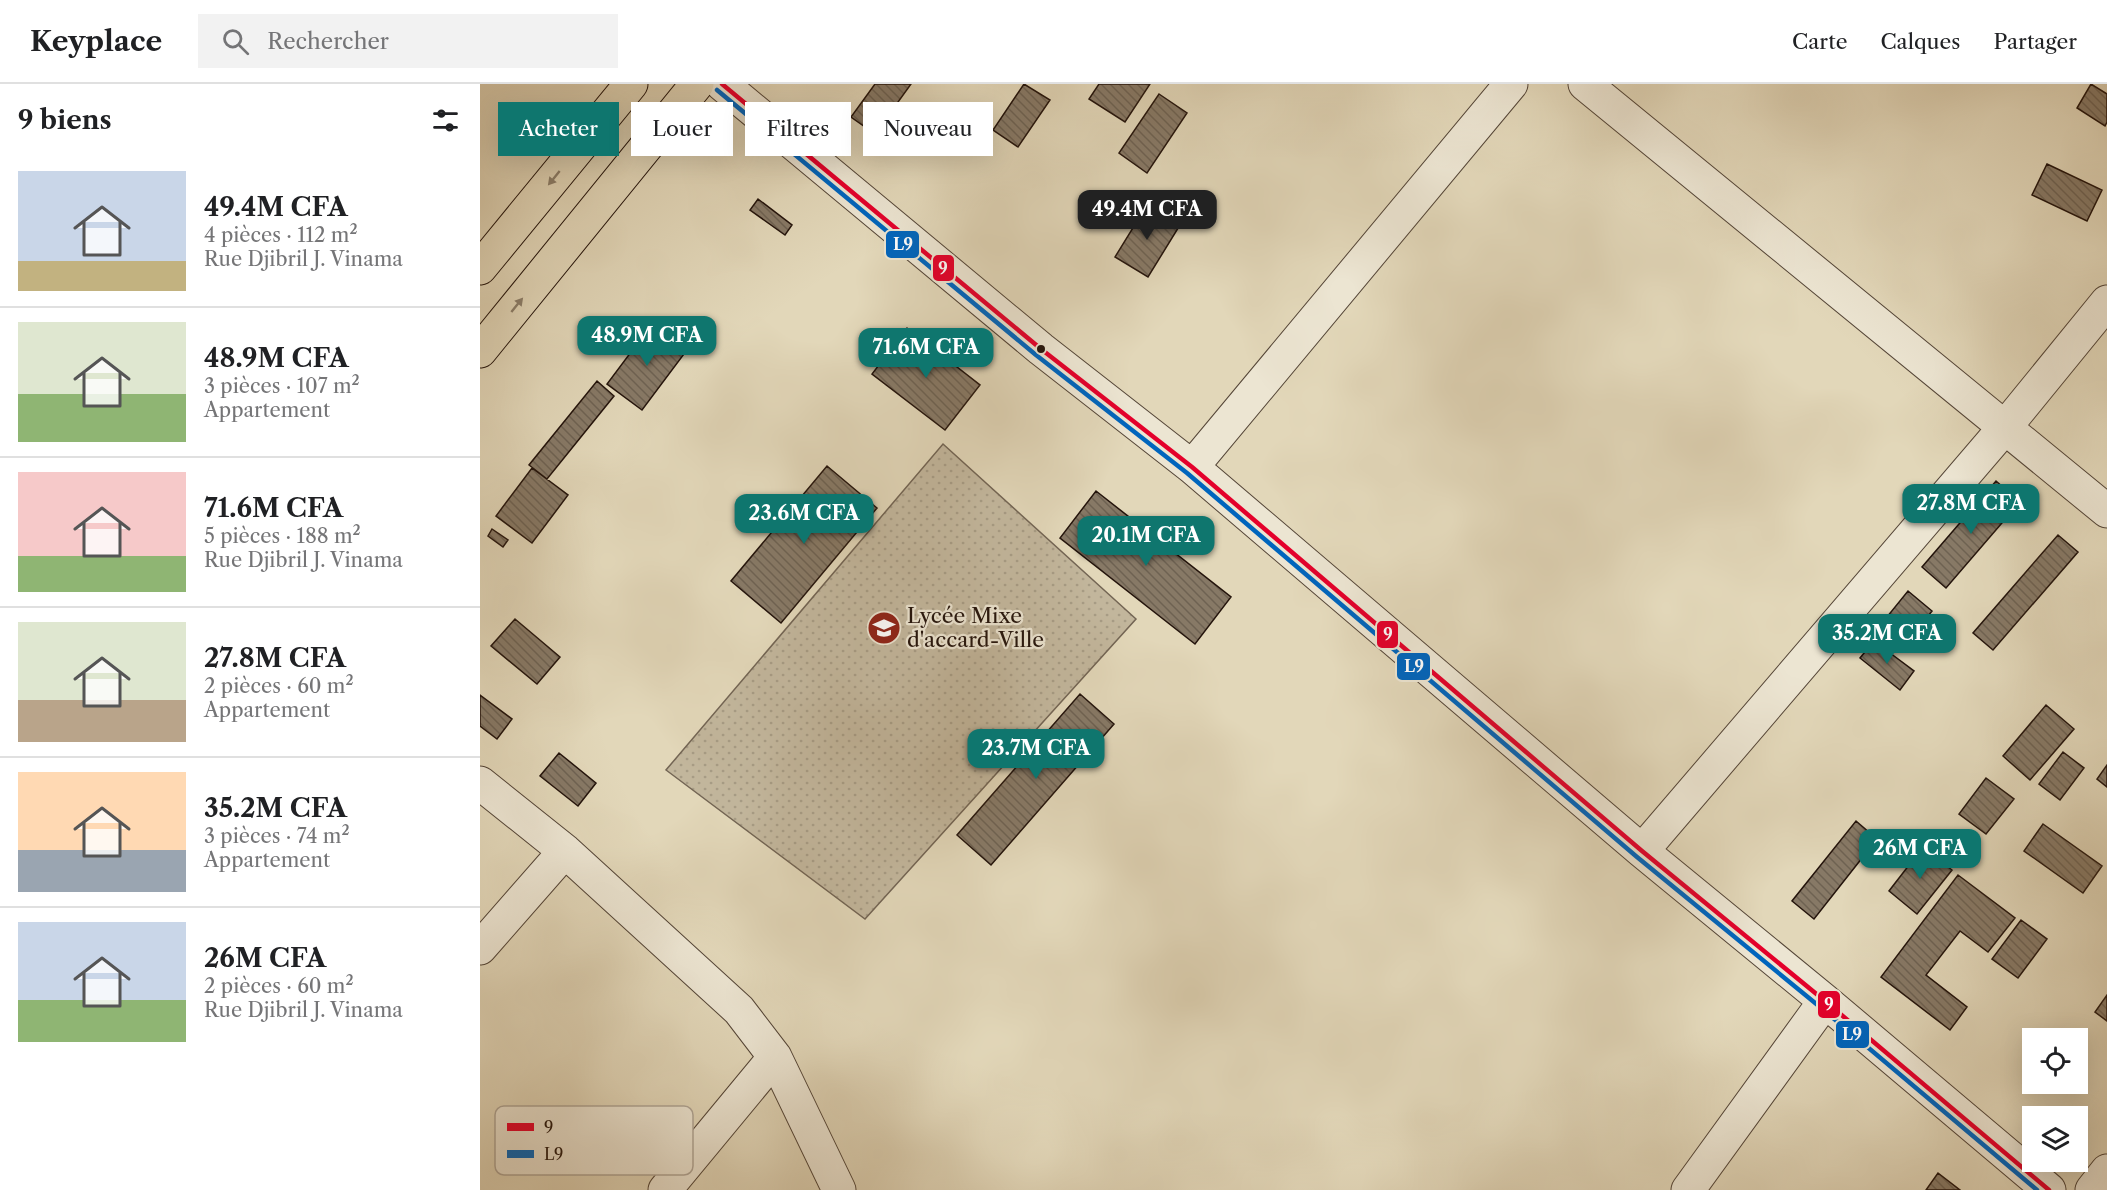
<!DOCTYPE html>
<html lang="fr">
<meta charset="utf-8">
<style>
body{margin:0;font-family:"Libre Caslon Text",serif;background:#f2f2f2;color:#202124;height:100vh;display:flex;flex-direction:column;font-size:22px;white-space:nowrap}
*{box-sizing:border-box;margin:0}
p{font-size:20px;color:#757577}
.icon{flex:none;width:33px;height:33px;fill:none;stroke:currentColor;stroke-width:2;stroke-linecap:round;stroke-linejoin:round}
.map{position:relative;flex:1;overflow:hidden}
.sheet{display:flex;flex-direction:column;background:#fff;width:480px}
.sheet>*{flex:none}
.banner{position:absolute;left:18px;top:18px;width:570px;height:54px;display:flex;gap:12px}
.fabs{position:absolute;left:1542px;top:944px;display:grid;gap:12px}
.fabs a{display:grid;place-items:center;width:66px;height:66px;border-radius:0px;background:#fff;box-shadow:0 6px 24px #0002;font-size:30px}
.price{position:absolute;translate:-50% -51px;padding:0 14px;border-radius:12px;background:#0f766e;color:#fff;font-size:20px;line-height:39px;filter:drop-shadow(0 2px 3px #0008)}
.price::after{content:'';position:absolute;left:50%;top:36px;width:18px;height:14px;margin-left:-9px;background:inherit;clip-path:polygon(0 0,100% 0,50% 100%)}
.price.current{background:#222;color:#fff}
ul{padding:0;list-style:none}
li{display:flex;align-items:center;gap:18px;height:150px;padding:0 18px}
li+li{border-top:2px solid #e0e0e0}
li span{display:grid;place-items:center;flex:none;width:168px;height:120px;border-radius:0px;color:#555}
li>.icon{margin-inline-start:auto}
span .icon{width:72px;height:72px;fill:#fffc;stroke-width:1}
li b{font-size:26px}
h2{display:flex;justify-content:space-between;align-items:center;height:72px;padding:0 18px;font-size:26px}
.chip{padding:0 21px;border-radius:0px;background:#fff;box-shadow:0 6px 24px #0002;font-size:21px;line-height:54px}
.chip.current{background:#0f766e;color:#fff}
header{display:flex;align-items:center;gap:36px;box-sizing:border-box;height:84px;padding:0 30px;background:#fff;border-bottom:2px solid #e0e0e0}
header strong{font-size:28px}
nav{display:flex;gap:33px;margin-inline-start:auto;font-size:21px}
.search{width:420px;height:54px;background:#f2f2f2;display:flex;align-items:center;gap:15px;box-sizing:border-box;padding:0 21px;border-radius:0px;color:#757577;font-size:22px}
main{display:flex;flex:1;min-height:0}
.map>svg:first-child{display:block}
.park{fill:url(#park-dots);stroke:#736554;stroke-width:1.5}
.building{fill:url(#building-back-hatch);stroke:#24140c;stroke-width:1.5}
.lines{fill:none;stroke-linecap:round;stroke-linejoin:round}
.minor-casing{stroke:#544537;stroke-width:35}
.major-casing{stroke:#24140c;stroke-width:35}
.minor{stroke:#ece5d2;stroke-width:33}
.major{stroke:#e2d7b9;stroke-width:33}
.bus-1-casing{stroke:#ece5d2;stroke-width:9}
.bus-2-casing{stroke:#ece5d2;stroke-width:9}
.bus-1{stroke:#e4002b;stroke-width:4.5}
.bus-2{stroke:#0065bd;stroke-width:4.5}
.oneway{fill:#8c7f6b}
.bus-dot{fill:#24140c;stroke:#ece5d2;stroke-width:2}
.labels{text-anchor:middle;stroke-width:4.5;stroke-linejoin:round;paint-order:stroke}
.poi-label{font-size:21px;fill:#24140c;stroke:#ece5d2;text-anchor:start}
.key{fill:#ece5d2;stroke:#b0a697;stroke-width:1.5}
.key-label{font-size:16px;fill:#24140c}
.line-badge{stroke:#ece5d2;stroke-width:2}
.badge-label{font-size:16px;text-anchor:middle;font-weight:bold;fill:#fff}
</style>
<header>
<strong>Keyplace</strong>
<div class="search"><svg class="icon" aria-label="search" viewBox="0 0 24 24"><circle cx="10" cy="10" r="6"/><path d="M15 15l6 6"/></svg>Rechercher</div>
<nav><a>Carte</a><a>Calques</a><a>Partager</a></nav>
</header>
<main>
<section class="sheet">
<h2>9 biens<svg class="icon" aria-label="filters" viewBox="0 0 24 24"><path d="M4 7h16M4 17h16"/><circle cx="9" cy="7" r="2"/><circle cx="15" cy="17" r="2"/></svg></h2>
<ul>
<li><span style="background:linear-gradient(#c9d6e8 75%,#c2b280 0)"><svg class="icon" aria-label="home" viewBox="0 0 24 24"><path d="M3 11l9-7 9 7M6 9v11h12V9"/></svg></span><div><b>49.4M CFA</b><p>4 pièces · 112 m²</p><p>Rue Djibril J. Vinama</p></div></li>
<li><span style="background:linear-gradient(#dfe7d0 60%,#8fb573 0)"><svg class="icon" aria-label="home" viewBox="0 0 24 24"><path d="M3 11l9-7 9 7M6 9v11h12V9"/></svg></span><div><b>48.9M CFA</b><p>3 pièces · 107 m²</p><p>Appartement</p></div></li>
<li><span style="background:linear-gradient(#f6c9c9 70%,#8fb573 0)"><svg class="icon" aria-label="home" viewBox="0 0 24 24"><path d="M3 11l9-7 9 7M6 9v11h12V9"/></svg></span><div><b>71.6M CFA</b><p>5 pièces · 188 m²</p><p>Rue Djibril J. Vinama</p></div></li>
<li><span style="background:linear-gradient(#dfe7d0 65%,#b9a48a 0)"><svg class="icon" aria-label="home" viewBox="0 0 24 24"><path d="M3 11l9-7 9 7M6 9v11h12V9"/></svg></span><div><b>27.8M CFA</b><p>2 pièces · 60 m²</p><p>Appartement</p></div></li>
<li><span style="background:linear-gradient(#ffd9b3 65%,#9aa5b1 0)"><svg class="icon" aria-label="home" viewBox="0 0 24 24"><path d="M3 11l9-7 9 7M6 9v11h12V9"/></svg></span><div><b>35.2M CFA</b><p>3 pièces · 74 m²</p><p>Appartement</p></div></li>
<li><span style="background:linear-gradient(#c9d6e8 65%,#8fb573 0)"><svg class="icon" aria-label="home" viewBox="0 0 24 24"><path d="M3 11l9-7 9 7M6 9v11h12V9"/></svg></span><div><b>26M CFA</b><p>2 pièces · 60 m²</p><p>Rue Djibril J. Vinama</p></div></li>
</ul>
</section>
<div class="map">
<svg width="1627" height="1106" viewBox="0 0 1627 1106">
<defs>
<pattern id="park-dots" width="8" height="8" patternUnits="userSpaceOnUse" patternTransform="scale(1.5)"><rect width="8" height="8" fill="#c2b69c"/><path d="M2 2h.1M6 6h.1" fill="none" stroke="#a79c85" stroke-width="1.8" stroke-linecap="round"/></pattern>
<pattern id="building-back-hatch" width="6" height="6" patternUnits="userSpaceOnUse" patternTransform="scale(1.5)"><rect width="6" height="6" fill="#877966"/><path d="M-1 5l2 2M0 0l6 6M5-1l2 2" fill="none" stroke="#6e6252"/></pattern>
</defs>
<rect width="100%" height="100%" fill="#e2d7b9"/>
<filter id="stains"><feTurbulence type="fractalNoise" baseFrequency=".00333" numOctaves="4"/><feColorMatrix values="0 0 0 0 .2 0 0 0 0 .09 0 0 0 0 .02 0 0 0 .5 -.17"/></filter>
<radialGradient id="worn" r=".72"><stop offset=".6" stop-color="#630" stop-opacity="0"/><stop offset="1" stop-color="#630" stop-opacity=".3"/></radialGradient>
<!-- park -->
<path class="park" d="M 463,360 L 656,535 L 385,835 L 186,686 Z"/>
<!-- building -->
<path class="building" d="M 395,0 L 431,0 L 395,50 L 371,33 Z
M 544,0 L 570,16 L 538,63 L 513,46 Z
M 619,0 L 670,0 L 645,38 L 609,15 Z
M 1611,0 L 1627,10 L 1627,38 L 1625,42 L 1597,24 Z
M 679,10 L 707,29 L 667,89 L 639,69 Z
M 1567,80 L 1622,106 L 1607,137 L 1552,111 Z
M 278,115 L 312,141 L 305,151 L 270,126 Z
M 667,121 L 700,141 L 668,193 L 635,173 Z
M 172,240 L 207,266 L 162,326 L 127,300 Z
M 427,244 L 500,301 L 465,346 L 392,290 Z
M 117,297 L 134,312 L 67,395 L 49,381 Z
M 347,382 L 397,424 L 301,539 L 251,497 Z
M 52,384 L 88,411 L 52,459 L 16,432 Z
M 1516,397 L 1540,418 L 1466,504 L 1442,483 Z
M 616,407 L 751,513 L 715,560 L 580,454 Z
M 12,445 L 28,456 L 23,463 L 8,452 Z
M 1578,451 L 1598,468 L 1513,566 L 1493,549 Z
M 1428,507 L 1452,527 L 1427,558 L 1402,539 Z
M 35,535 L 80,573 L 57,600 L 11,562 Z
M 1394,557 L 1434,587 L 1420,606 L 1380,574 Z
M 600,610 L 634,640 L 511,781 L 477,751 Z
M 0,611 L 32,635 L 17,655 L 0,642 Z
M 1566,621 L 1594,645 L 1550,696 L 1523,672 Z
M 1583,668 L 1604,684 L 1580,716 L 1559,700 Z
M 79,669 L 116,699 L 98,722 L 60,692 Z
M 1627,681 L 1627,703 L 1617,695 Z
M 1506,694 L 1534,715 L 1506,750 L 1479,730 Z
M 1376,737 L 1397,755 L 1334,835 L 1312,817 Z
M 1563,740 L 1622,782 L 1603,809 L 1544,767 Z
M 1443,763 L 1472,786 L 1437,830 L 1409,807 Z
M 1478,791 L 1535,834 L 1508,868 L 1480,847 L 1446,891 L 1487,923 L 1470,946 L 1401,893 Z
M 1541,836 L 1567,855 L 1538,894 L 1512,875 Z
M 1627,911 L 1627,937 L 1615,928 Z
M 1458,1089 L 1480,1106 L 1446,1106 Z"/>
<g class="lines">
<defs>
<path id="minor" d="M 242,0 L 561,265 L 712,383 L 1162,767 L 1345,917 L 1569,1106
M 1105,0 L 1627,427
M 712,383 L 1031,0
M 0,699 L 85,767 L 259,926 L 295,973 L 359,1106
M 1162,767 L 1526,342 L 1627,218
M 0,864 L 85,767
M 185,1106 L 295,973
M 1208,1106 L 1345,917
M 1612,1106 L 1627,1087"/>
<path id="major" d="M 0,184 L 151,0
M 0,267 L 217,0"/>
</defs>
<!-- minor casing -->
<use href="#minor" class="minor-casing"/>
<!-- major casing -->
<use href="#major" class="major-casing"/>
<!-- minor -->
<use href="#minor" class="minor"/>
<!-- major -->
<use href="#major" class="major"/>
<defs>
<path id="bus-1" d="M 242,0 L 561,265 L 712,383 L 1162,767 L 1345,917 L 1569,1106"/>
<path id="bus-2" d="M 237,6 L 556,271 L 707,389 L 1157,773 L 1340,923 L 1557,1106"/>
</defs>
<!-- bus-1 casing -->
<use href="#bus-1" class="bus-1-casing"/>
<!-- bus-2 casing -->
<use href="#bus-2" class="bus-2-casing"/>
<!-- bus-1 -->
<use href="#bus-1" class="bus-1"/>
<!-- bus-2 -->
<use href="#bus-2" class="bus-2"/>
</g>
<!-- one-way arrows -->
<defs><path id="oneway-solid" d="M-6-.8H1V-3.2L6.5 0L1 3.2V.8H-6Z" transform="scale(1.5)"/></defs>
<g class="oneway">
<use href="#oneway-solid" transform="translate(74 94) rotate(129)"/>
<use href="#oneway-solid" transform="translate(37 221) rotate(-51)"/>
</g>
<!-- icons -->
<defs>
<symbol id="school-disc" viewBox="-11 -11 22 22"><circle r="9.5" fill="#8f2418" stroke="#ece5d2"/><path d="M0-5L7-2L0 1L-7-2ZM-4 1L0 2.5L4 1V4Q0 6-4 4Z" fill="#fff"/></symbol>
</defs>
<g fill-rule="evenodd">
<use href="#school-disc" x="385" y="525" width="38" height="38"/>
</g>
<!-- markers -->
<circle class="bus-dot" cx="561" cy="265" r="5"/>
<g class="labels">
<!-- poi labels -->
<g class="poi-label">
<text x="427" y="539">Lycée Mixe<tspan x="427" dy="24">d'accard-Ville</tspan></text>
</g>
</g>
<!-- legend -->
<rect x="15" y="1022" width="198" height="69" rx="9" class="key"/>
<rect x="27" y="1039" width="27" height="8" fill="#e4002b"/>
<rect x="27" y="1066" width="27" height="8" fill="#0065bd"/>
<g class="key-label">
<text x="64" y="1049">9</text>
<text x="64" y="1076">L9</text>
</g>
<g class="line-badge">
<rect x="405" y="146" width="35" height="29" rx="6" fill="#0065bd"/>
<rect x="452" y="170" width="23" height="28" rx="6" fill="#e4002b"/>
<rect x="896" y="536" width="23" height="29" rx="6" fill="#e4002b"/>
<rect x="916" y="568" width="35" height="29" rx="6" fill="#0065bd"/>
<rect x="1337" y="906" width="24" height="29" rx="6" fill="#e4002b"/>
<rect x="1355" y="936" width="35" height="29" rx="6" fill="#0065bd"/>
</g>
<g class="badge-label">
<text x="423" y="166">L9</text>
<text x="463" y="190">9</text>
<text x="908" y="556">9</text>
<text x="934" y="588">L9</text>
<text x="1349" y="926">9</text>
<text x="1372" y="956">L9</text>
</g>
<rect width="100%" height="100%" filter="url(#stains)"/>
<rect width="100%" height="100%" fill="url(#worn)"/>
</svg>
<div class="fabs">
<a><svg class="icon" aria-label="locate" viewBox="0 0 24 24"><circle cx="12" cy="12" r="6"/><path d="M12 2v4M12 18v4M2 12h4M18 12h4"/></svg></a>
<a><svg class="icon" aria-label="layers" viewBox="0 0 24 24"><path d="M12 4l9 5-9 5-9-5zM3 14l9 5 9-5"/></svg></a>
</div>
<b class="price current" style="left:667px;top:157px">49.4M CFA</b>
<b class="price" style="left:167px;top:283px">48.9M CFA</b>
<b class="price" style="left:446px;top:295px">71.6M CFA</b>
<b class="price" style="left:1491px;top:451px">27.8M CFA</b>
<b class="price" style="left:324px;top:461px">23.6M CFA</b>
<b class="price" style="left:666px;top:483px">20.1M CFA</b>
<b class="price" style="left:1407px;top:581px">35.2M CFA</b>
<b class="price" style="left:556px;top:696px">23.7M CFA</b>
<b class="price" style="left:1440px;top:796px">26M CFA</b>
<div class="banner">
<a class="chip current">Acheter</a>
<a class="chip">Louer</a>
<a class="chip">Filtres</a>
<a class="chip">Nouveau</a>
</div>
</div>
</main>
